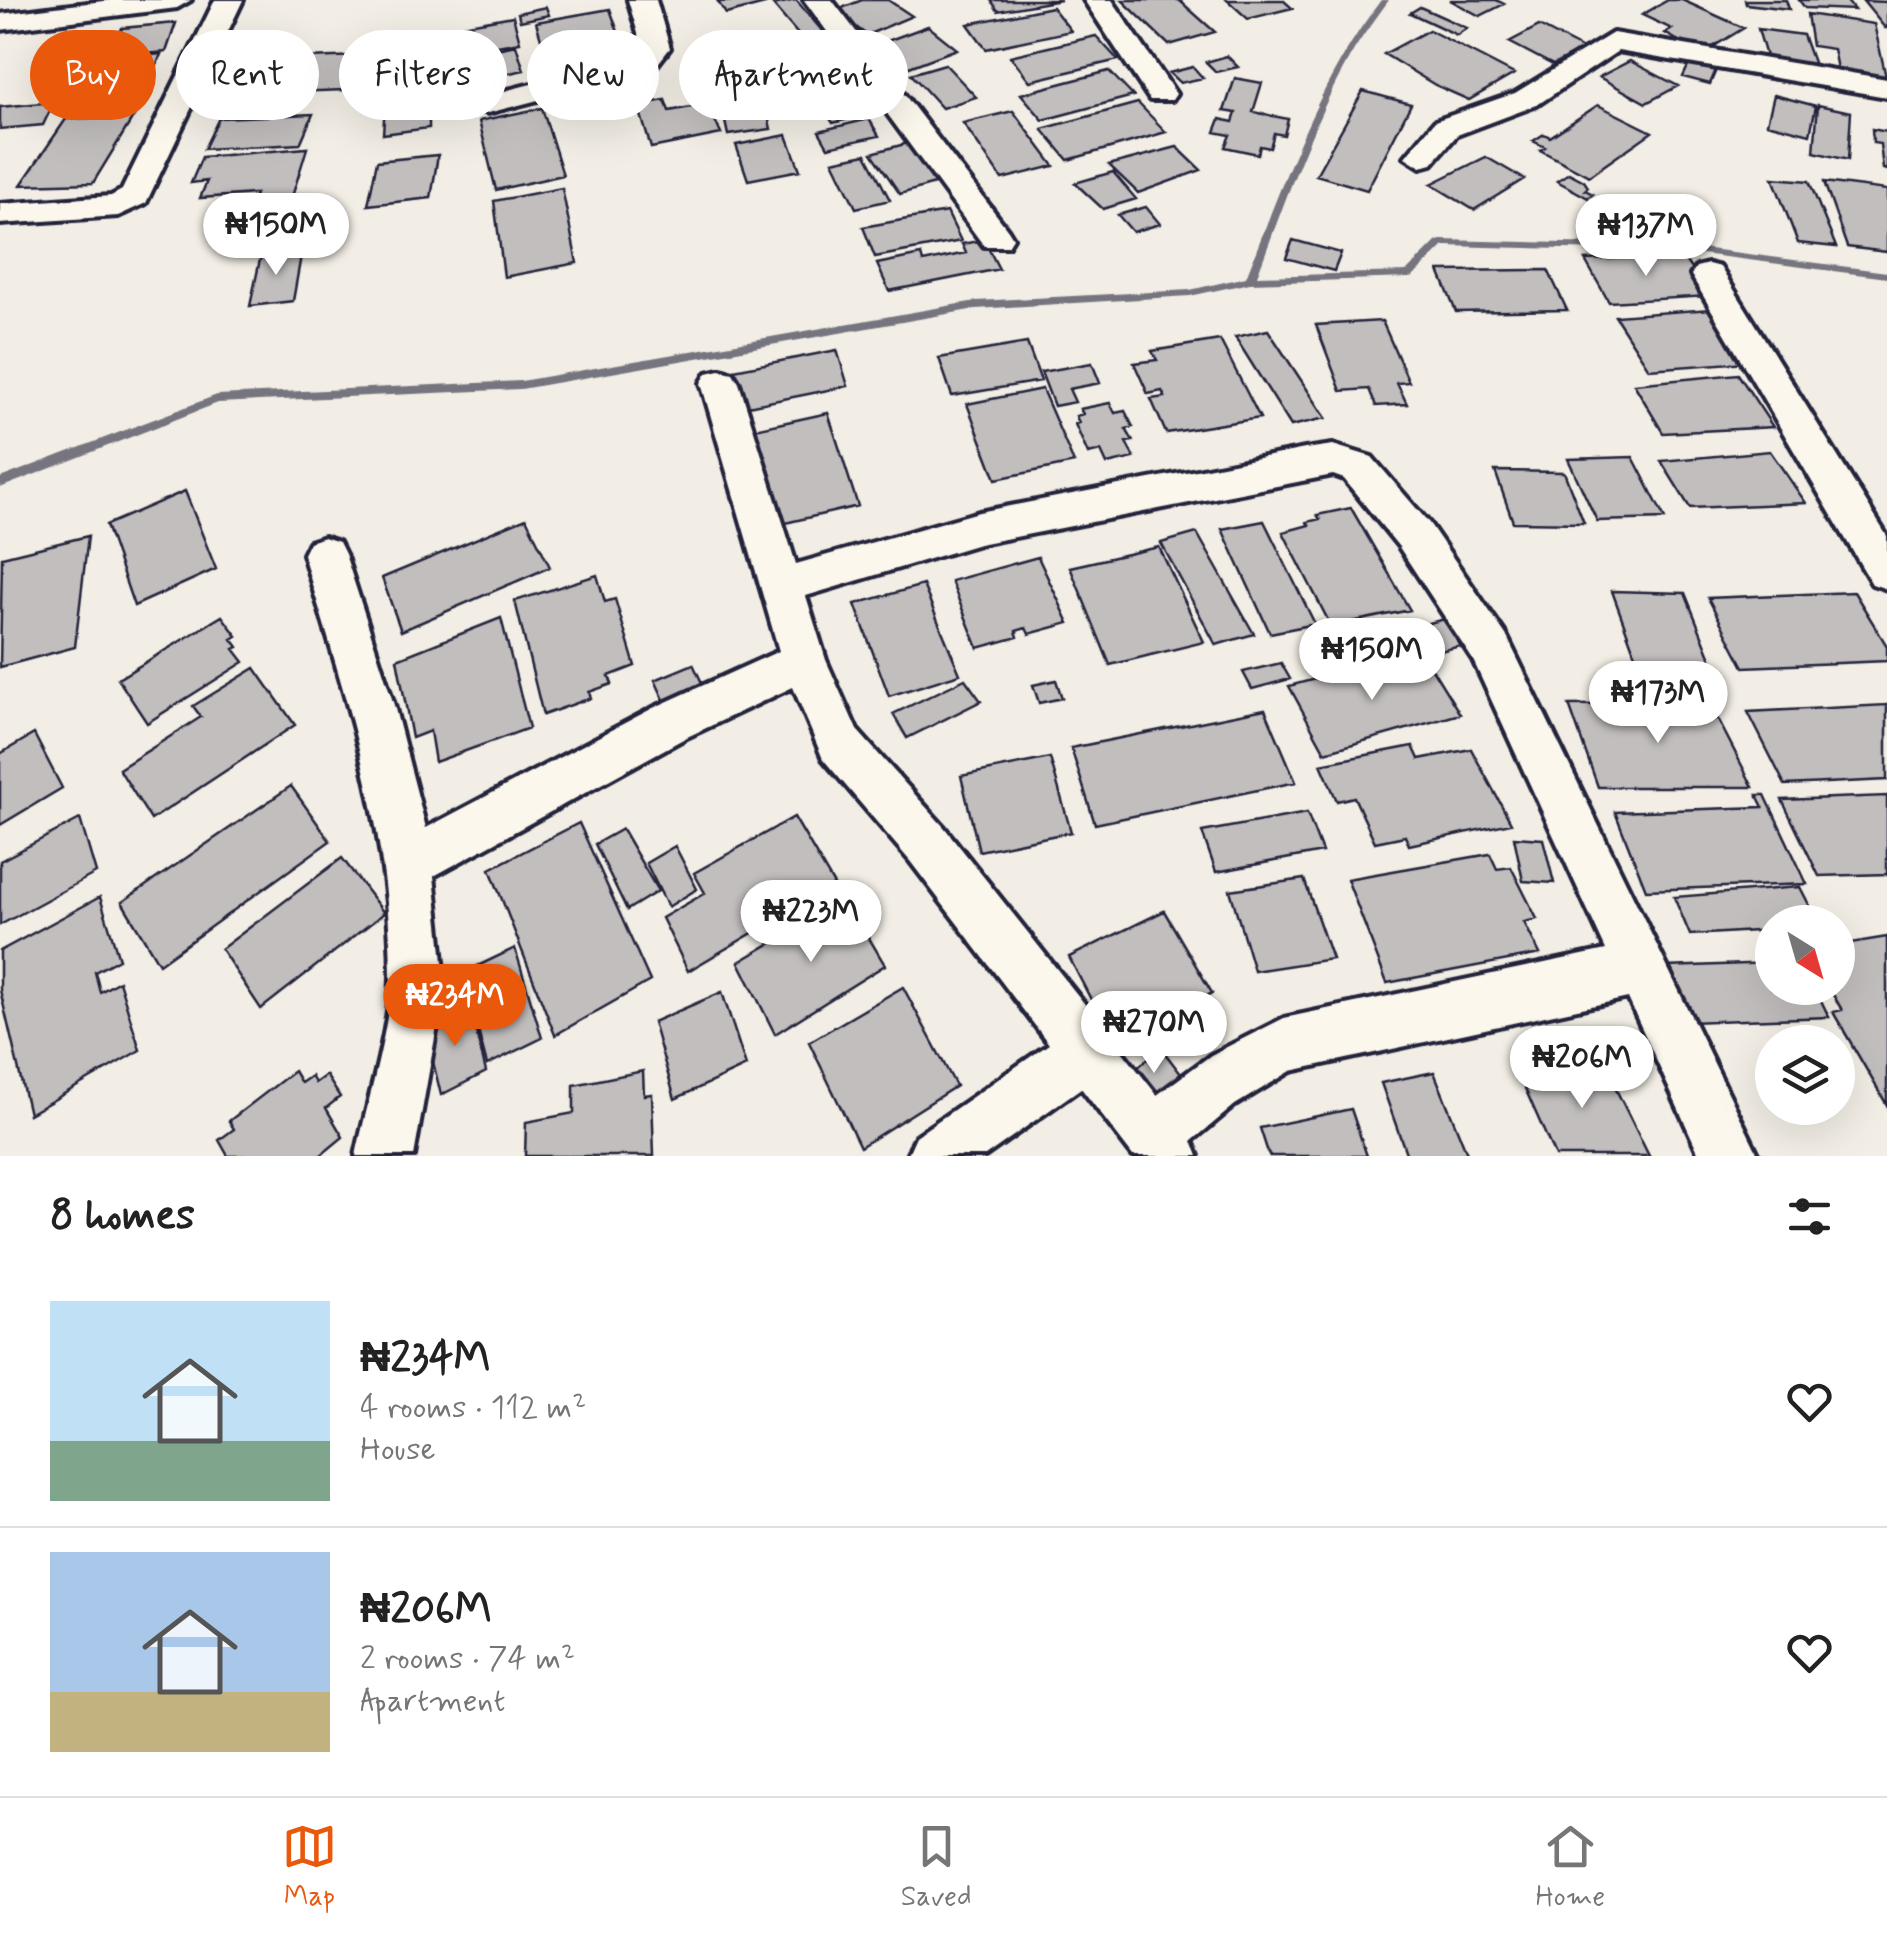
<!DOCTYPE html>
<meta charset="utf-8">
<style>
body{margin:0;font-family:Mynerve,sans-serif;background:#f2f2f2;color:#222;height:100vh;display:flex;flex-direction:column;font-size:38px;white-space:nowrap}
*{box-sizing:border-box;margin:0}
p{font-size:32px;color:#767676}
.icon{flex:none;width:55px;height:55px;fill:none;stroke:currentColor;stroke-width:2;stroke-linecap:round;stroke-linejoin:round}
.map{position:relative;height:1156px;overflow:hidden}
.side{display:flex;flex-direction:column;background:#fff;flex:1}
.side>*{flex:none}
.top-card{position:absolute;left:30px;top:30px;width:1000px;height:90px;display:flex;gap:20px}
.needle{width:65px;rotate:143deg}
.controls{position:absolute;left:1755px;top:905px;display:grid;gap:20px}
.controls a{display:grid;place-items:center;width:100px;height:100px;border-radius:50%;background:#fff;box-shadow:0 10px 40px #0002;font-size:50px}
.price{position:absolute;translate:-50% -85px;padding:0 22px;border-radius:35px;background:#fff;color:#222;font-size:32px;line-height:65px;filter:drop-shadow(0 2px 5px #0008)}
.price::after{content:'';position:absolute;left:50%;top:60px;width:30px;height:22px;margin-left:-15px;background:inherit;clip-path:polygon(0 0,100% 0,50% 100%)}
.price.selected{background:#ea580c;color:#fff}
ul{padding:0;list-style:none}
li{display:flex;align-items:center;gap:30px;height:250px;padding:0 50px}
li+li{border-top:2px solid #e0e0e0}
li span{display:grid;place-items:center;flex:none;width:280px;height:200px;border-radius:0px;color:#555}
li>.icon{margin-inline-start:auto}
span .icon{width:120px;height:120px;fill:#fffc;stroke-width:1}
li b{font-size:42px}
h2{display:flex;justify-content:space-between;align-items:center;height:120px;padding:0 50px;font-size:42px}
.pill{padding:0 35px;border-radius:45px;background:#fff;box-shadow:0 10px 40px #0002;font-size:35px;line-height:90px}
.pill.selected{background:#ea580c;color:#fff}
.tab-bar{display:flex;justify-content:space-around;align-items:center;height:140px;border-top:2px solid #e0e0e0;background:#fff;font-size:28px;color:#767676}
.tab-bar a{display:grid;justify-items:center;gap:5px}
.tab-bar .selected{color:#ea580c}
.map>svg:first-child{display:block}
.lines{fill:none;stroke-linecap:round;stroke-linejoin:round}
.stream{fill:#76747f;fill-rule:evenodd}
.building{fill:#c2bebe;stroke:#22223b;stroke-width:2.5}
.minor-casing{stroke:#22223b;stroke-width:8}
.minor{fill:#fbf7ec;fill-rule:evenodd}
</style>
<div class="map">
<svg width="1887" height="1156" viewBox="0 0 1887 1156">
<rect width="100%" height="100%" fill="#f2eee5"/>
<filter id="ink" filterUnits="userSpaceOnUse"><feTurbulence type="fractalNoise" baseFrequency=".01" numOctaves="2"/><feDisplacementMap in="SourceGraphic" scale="20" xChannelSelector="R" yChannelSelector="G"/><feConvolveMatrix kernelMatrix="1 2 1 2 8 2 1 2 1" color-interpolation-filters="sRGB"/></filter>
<g filter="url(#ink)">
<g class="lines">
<!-- stream -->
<path class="stream" d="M 1381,0 L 1389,0 C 1374,21 1358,41 1346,64 C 1309,131 1284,205 1257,276 L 1406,272 L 1437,241 L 1441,240 L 1686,246 L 1887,272 L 1887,278 L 1686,252 L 1444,246 L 1413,277 L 1409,278 L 1250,283 L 1190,296 L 976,309 L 521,389 L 218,403 L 0,488 L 0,478 L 217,395 L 521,381 L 976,301 L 1190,290 L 1246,277 C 1284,181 1317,83 1381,0 Z"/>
</g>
<!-- building -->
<path class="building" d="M 762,0 L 765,4 L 726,14 L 718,2 Z
M 796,0 L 824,33 L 802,39 L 773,5 Z
M 862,0 L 888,0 L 912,16 L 867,35 L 834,11 Z
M 991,0 L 1061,0 L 998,11 Z
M 1122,0 L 1179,0 L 1215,32 L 1169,45 Z
M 1227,0 L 1283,0 L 1292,8 L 1248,19 Z
M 1450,0 L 1496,0 L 1504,4 L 1480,16 Z
M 1668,0 L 1682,0 L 1744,28 L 1701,54 L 1665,33 L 1672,29 L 1642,15 Z
M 1745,0 L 1786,0 L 1789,9 L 1746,4 Z
M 1799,0 L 1846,0 L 1854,10 L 1805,8 Z
M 1863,1 L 1887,2 L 1887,28 L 1885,28 Z
M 546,7 L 549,15 L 520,21 L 518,13 Z
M 1052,7 L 1071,31 L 986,49 L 968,24 Z
M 1420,7 L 1467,28 L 1457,35 L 1410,13 Z
M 610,9 L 624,49 L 595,55 L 597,63 L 551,72 L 536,22 Z
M 1807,14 L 1874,24 L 1886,77 L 1837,69 L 1833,49 L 1812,46 Z
M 513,16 L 520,42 L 469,51 L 463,25 Z
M 176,23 L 166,52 L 110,57 L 122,28 Z
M 928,26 L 957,49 L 904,69 L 876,45 Z
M 1539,26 L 1583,49 L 1553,65 L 1509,42 Z
M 1758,29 L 1803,35 L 1815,68 L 1768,63 Z
M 1429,30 L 1514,74 L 1469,100 L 1435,85 L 1384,54 Z
M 1096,36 L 1118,60 L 1030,81 L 1010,56 Z
M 516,45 L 524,70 L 424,91 L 418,65 Z
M 161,54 L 150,83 L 94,90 L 105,60 Z
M 386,55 L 373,89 L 292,92 L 308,58 Z
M 1227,56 L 1238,67 L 1216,72 L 1206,62 Z
M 1630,61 L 1678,86 L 1646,103 L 1599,77 Z
M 843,62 L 878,112 L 833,123 L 800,72 Z
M 1690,62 L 1716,70 L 1710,84 L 1683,77 Z
M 945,64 L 976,97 L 942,108 L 911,74 Z
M 1193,67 L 1203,78 L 1180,83 L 1169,73 Z
M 1109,71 L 1133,96 L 1043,120 L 1021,94 Z
M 414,72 L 417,93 L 393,98 L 391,76 Z
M 1235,78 L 1262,83 L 1253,112 L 1288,119 L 1284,135 L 1274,133 L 1270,148 L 1260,146 L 1258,154 L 1225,147 L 1230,135 L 1215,132 L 1220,119 L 1233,122 L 1236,113 L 1224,111 Z
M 1363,91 L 1411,104 L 1367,190 L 1316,175 Z
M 1774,95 L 1816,106 L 1810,134 L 1767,123 Z
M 429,98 L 429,128 L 383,134 L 385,104 Z
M 764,98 L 771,129 L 728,135 L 721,103 Z
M 665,100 L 669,111 L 708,104 L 721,134 L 651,148 L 638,105 Z
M 54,102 L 43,125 L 0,129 L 0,107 Z
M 1138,103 L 1166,132 L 1068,160 L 1042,129 Z
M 1598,105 L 1652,132 L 1589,176 L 1540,150 L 1545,147 L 1533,141 L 1544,134 L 1550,137 Z
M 1818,105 L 1851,112 L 1848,160 L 1814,152 Z
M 542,108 L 563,175 L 496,190 L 479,121 Z
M 1013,111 L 1054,166 L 1002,179 L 963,123 Z
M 313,114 L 300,144 L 204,149 L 219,118 Z
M 134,116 L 93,183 L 21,185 L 66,119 Z
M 869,119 L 879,136 L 828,147 L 819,131 Z
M 1872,129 L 1887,132 L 1887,170 L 1883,169 L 1880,144 L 1873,143 Z
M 787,135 L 800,170 L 748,180 L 736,145 Z
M 919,140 L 948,180 L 900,194 L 872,153 Z
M 1177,147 L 1201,170 L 1138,193 L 1109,165 Z
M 307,148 L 291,200 L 252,203 L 255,194 L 200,198 L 207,181 L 191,183 L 202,157 Z
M 866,154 L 890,200 L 856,208 L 833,161 Z
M 438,155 L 431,198 L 368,205 L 377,161 Z
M 1486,157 L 1524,179 L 1474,210 L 1431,184 Z
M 1113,172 L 1136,199 L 1103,209 L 1075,183 Z
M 1569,173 L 1584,181 L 1588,187 L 1585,190 L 1593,194 L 1588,198 L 1557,181 Z
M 1773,178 L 1809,181 L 1836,247 L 1798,243 Z
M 1824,182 L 1887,190 L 1887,252 L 1847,247 Z
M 562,188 L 577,263 L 504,277 L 494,201 Z
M 1146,207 L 1160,224 L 1133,232 L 1118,215 Z
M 947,212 L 961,241 L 875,257 L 863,227 Z
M 984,240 L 999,269 L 889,291 L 877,264 L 921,255 L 923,262 L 966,253 L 962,244 Z
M 1293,240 L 1341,253 L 1334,271 L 1286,258 Z
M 302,250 L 293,301 L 250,306 L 261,255 Z
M 1682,256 L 1710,296 L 1609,302 L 1585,260 Z
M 1548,270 L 1567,310 L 1456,312 L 1439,271 Z
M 1711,309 L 1748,362 L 1649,369 L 1615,316 Z
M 1382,321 L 1409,382 L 1397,383 L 1407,404 L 1376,406 L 1369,389 L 1341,391 L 1316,325 Z
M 1268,330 L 1326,418 L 1291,426 L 1235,337 Z
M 1220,340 L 1260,418 L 1166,433 L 1151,399 L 1165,397 L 1162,391 L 1148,394 L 1134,363 L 1157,360 L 1152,351 Z
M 1027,343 L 1041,381 L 952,396 L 939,358 Z
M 837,350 L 848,386 L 738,408 L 729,371 Z
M 1092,363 L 1100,383 L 1069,389 L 1075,402 L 1054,406 L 1041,372 Z
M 1738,374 L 1773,427 L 1663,433 L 1634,384 Z
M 1042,389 L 1074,463 L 996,479 L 967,404 Z
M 1110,403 L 1115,413 L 1125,411 L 1133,427 L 1126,429 L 1133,441 L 1126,442 L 1134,458 L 1107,464 L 1101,451 L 1088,454 L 1075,424 L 1079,423 L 1076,416 L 1083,414 L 1080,409 Z
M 828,413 L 858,506 L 781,524 L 755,429 Z
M 1770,451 L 1806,503 L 1690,508 L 1661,461 Z
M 1633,457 L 1665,519 L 1597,521 L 1568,459 Z
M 1495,471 L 1564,472 L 1584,523 L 1513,522 Z
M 185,491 L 216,569 L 134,606 L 106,525 Z
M 1351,508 L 1410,610 L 1331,626 L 1283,532 L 1309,525 L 1307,522 L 1320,519 L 1317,515 Z
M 526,518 L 550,567 L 401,631 L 382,578 Z
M 1264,521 L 1315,624 L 1270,633 L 1222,529 Z
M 1197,533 L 1254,634 L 1216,645 L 1161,543 Z
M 88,536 L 75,647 L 0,667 L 2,557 Z
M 1159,547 L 1204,642 L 1110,665 L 1070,567 Z
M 1038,557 L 1069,623 L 1029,634 L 1026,628 L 1016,631 L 1018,637 L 978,648 L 951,581 Z
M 597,575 L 605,602 L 615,599 L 635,666 L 609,676 L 612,684 L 589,692 L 591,698 L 543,715 L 515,601 Z
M 923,585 L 960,674 L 889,696 L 855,604 Z
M 1612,591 L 1685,593 L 1719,678 L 1643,676 Z
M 1854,592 L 1887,646 L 1887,661 L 1744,667 L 1708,598 Z
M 222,616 L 237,636 L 232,639 L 238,647 L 234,649 L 244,662 L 147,723 L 118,679 Z
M 501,618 L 529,728 L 435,762 L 430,731 L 412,738 L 397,659 Z
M 1445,619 L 1461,646 L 1398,661 L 1392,652 L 1379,655 L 1369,638 Z
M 1426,659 L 1460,714 L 1325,752 L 1289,686 L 1363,666 L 1368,675 Z
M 1281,663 L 1290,679 L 1252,689 L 1243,672 Z
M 693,664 L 703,685 L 665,702 L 655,680 Z
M 255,668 L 295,725 L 151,820 L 119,769 L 201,717 L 193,706 Z
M 965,679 L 981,701 L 907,738 L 893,714 Z
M 1056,680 L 1062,698 L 1039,703 L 1033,685 Z
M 1710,704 L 1753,787 L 1598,787 L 1569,705 Z
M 1887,705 L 1887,780 L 1785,785 L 1748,712 Z
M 1265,709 L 1296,782 L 1095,824 L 1071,748 Z
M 34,734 L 62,788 L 0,825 L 0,754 Z
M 1413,746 L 1419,759 L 1471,749 L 1511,823 L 1409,845 L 1405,836 L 1375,842 L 1354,797 L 1337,801 L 1321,764 Z
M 1050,758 L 1071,832 L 979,851 L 961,776 Z
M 291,786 L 330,841 L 159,964 L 122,902 Z
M 1757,795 L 1765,795 L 1807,884 L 1646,890 L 1615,812 L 1763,807 Z
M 1887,796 L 1887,874 L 1819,876 L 1782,800 Z
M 1307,813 L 1322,852 L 1216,872 L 1202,832 Z
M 794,817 L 834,885 L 688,971 L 662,918 L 705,893 L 694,873 Z
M 80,819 L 96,873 L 0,925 L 0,861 Z
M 579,823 L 650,981 L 555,1035 L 490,869 Z
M 622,829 L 658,891 L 627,910 L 595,844 Z
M 1514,837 L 1543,839 L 1554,883 L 1523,881 Z
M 675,846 L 697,889 L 668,907 L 646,863 Z
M 1490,854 L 1497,869 L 1511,867 L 1537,919 L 1524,922 L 1540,954 L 1387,983 L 1347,879 Z
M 342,858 L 384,913 L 261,1009 L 221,949 Z
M 1304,879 L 1332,959 L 1254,971 L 1230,890 Z
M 1800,887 L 1818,922 L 1772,922 L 1772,930 L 1690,935 L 1674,897 Z
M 100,897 L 119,959 L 95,972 L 100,992 L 119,981 L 140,1050 L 29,1114 L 0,990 L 0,951 Z
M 846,899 L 885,965 L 775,1034 L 739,962 Z
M 1164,911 L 1212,993 L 1114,1044 L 1069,957 Z
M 1887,937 L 1887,1105 L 1833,1012 L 1842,1010 L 1829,988 L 1838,988 L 1838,945 Z
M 515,948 L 542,1038 L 487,1065 L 463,973 Z
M 1772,963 L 1772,988 L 1815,988 L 1829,1017 L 1689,1022 L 1666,967 Z
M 903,987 L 956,1086 L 860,1147 L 809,1042 Z
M 722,992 L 746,1066 L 675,1099 L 653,1022 Z
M 469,1003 L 486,1072 L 441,1095 L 424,1024 Z
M 1161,1048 L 1181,1074 L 1142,1107 L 1132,1072 Z
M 1600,1057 L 1649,1156 L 1555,1156 L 1519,1075 Z
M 294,1071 L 301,1083 L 311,1076 L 315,1083 L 326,1075 L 340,1097 L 326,1108 L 343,1137 L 320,1156 L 228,1156 L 219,1140 L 234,1129 L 229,1121 Z
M 643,1071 L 644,1095 L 652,1094 L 654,1156 L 525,1156 L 526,1122 L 574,1113 L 574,1085 Z
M 1434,1072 L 1468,1156 L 1407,1156 L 1381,1083 Z
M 1351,1109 L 1367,1156 L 1269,1156 L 1260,1128 Z"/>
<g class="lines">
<defs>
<path id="minor" d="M 111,0 L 191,0 L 177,8 L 0,30 L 0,14 Z
M 215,0 L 243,0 L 146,203 L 118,216 L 0,224 L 0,204 L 111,196 L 122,190 Z
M 628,0 L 656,0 L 670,48 L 653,70 L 488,113 L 477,110 L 473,104 L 477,98 L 633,58 L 642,47 Z
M 804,0 L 832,0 L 1008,230 L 1013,238 L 1008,246 L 984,246 Z
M 1084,0 L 1112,0 L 1176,94 L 1172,100 L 1150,100 Z
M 1613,33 L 1887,79 L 1887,97 L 1618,51 L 1537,105 L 1457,135 L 1432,164 L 1421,167 L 1405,157 L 1435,121 L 1515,93 Z
M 1708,264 L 1720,267 L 1887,536 L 1887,589 L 1872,584 L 1691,275 L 1696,267 Z
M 720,370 L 733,373 L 739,383 L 796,564 L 979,512 L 1305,449 L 1333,445 L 1372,457 L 1429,523 L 1506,635 L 1759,1156 L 1700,1156 L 1628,998 L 1291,1071 L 1235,1105 L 1192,1141 L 1198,1156 L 1133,1156 L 1081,1088 L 985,1156 L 907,1156 L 916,1136 L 1049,1044 L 910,861 L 823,759 L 793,687 L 685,738 L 434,876 L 445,981 L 414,1156 L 356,1156 C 366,1107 391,1024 391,977 C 391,832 344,692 303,554 L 309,542 L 324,537 L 339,542 L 345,554 L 394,705 L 426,828 L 653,708 L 779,651 L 701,383 L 707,373 ZM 1333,475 L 1344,479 L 1399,547 L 1473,660 L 1606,950 L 1284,1018 L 1211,1055 L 1157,1095 L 944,827 L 857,730 L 826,660 L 806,596 L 979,544 Z"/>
</defs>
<!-- minor casing -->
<use href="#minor" class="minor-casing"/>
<!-- minor -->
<use href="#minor" class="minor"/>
</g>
</g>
</svg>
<div class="controls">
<a><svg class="needle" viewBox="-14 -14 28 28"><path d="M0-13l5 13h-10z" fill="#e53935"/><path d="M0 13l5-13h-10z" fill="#767676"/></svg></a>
<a><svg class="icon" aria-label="layers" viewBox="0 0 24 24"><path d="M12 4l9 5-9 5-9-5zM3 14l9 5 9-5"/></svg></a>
</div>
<b class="price" style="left:276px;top:278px">₦150M</b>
<b class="price" style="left:1646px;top:279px">₦137M</b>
<b class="price" style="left:1372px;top:703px">₦150M</b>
<b class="price" style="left:1658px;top:746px">₦173M</b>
<b class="price" style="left:811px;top:965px">₦223M</b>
<b class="price selected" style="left:455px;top:1049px">₦234M</b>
<b class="price" style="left:1154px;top:1076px">₦270M</b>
<b class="price" style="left:1582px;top:1111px">₦206M</b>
<div class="top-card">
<a class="pill selected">Buy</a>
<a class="pill">Rent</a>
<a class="pill">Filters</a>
<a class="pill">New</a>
<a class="pill">Apartment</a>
</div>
</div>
<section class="side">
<h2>8 homes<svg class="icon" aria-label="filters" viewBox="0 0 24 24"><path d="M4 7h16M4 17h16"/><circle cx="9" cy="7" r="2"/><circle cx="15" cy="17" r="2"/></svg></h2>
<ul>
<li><span style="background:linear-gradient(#bfe0f5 70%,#7fa58c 0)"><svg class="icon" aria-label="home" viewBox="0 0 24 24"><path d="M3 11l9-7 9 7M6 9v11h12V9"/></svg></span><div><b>₦234M</b><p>4 rooms · 112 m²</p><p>House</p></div><svg class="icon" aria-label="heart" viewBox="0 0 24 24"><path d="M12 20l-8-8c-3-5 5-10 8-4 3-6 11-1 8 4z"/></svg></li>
<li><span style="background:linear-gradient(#a9c7e8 70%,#c2b280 0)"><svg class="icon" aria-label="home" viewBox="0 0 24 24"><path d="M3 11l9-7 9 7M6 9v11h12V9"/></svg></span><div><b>₦206M</b><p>2 rooms · 74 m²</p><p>Apartment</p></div><svg class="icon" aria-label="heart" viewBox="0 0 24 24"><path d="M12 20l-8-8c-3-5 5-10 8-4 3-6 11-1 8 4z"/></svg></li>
</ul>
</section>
<nav class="tab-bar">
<a class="selected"><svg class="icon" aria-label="map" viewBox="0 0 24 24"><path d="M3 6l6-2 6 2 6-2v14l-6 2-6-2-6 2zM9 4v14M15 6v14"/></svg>Map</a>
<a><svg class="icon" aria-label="saved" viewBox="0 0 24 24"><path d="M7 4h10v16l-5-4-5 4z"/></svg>Saved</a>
<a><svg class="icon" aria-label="home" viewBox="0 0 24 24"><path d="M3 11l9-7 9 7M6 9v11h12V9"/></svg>Home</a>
</nav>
